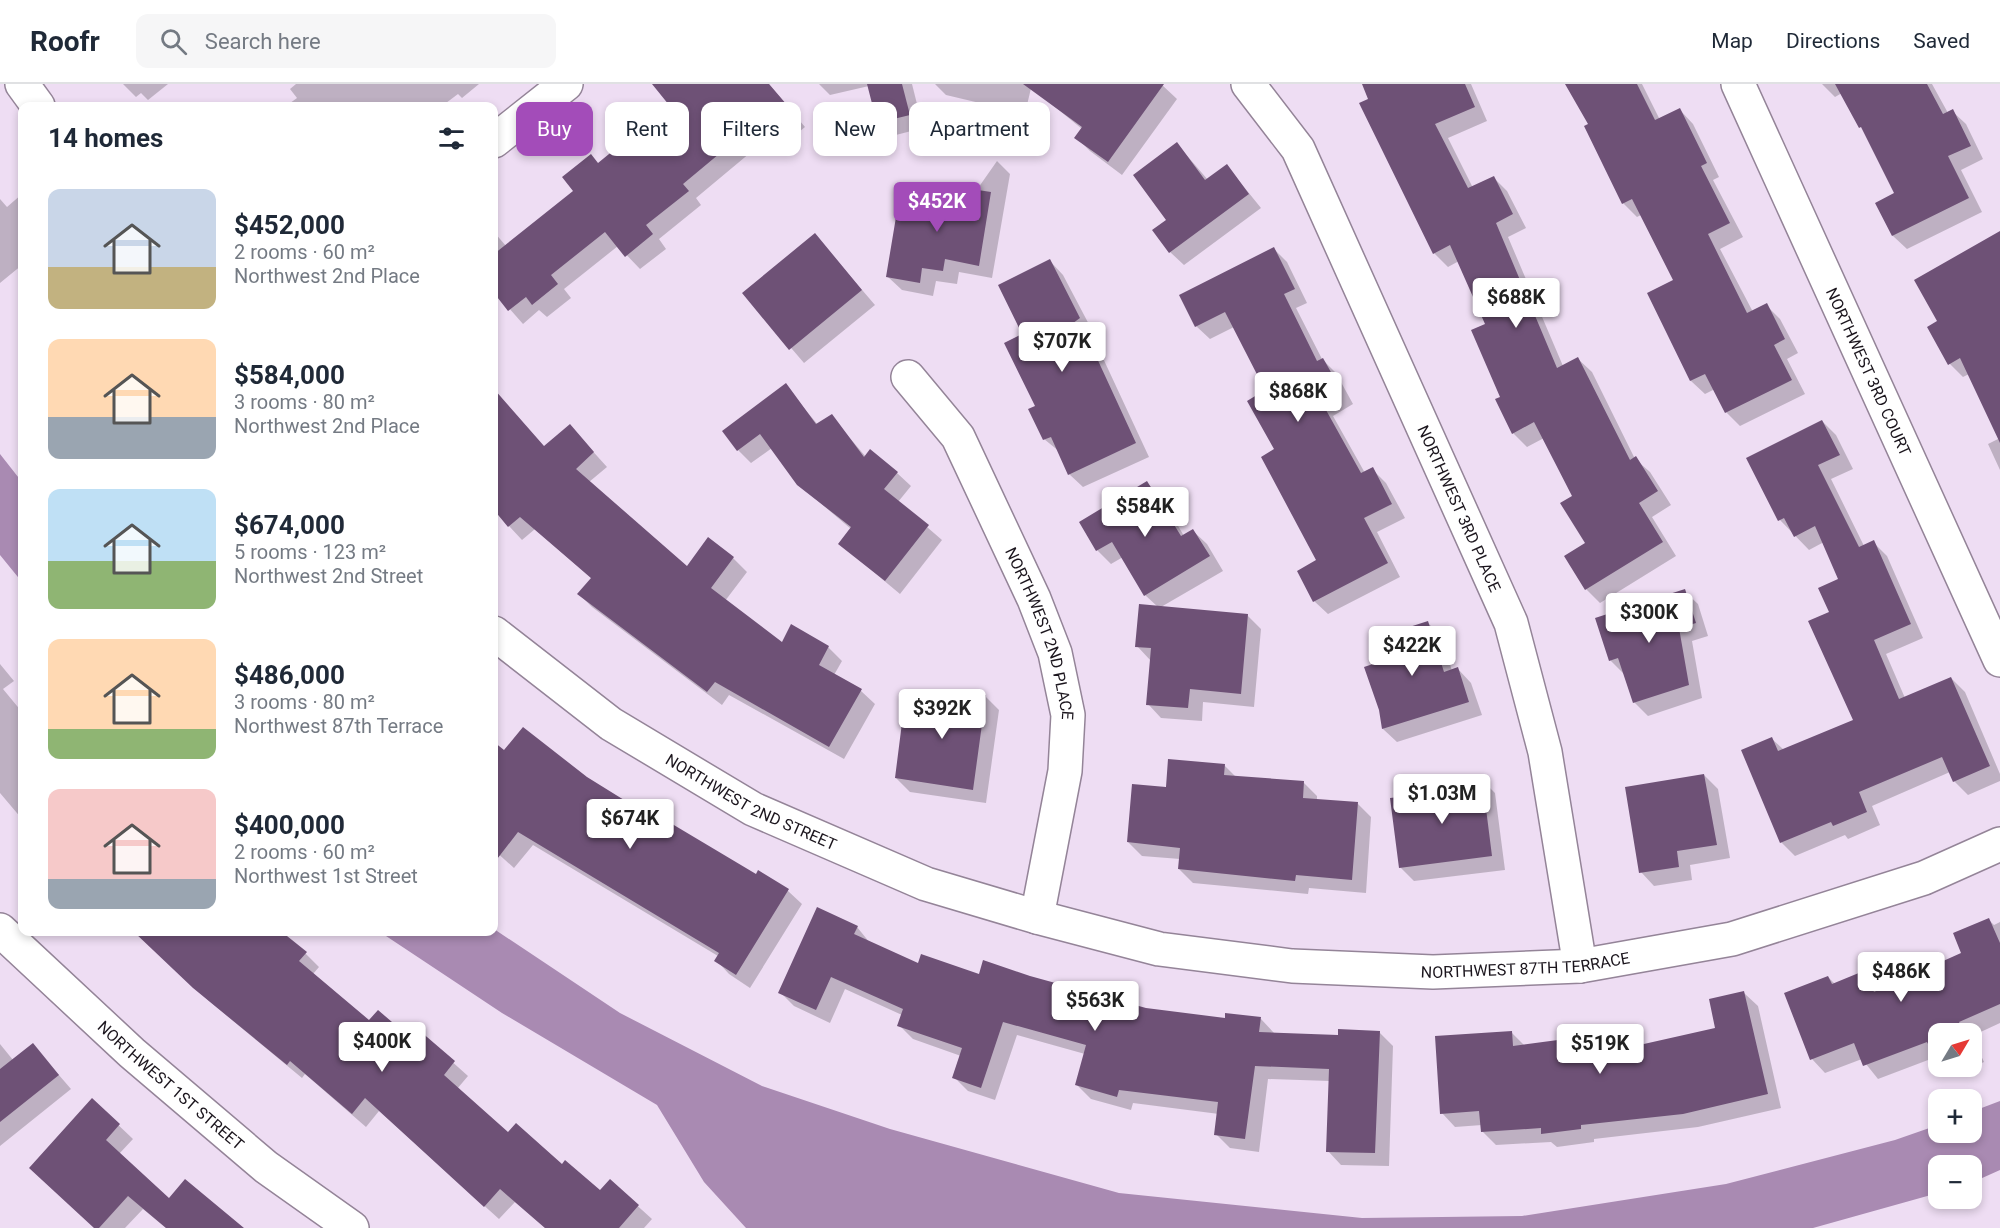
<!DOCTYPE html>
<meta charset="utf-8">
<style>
body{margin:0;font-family:Roboto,sans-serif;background:#f6f6f7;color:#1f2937;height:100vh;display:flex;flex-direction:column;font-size:22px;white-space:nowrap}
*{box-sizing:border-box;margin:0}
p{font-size:20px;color:#747a83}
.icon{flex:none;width:33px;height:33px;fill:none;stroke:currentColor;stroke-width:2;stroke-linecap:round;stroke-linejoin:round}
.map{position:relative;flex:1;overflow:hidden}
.drawer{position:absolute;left:18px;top:18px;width:480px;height:834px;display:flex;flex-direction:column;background:#fff;border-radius:12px;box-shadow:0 3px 9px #0003}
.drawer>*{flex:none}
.hud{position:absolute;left:516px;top:18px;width:570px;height:54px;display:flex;gap:12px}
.needle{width:39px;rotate:52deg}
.controls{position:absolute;left:1928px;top:939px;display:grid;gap:12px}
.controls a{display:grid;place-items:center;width:54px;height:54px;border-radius:12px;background:#fff;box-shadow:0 3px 9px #0003;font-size:30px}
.price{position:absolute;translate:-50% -51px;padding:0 14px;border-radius:6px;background:#fff;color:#222;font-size:20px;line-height:39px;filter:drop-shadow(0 2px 3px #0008)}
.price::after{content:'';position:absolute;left:50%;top:36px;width:18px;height:14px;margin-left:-9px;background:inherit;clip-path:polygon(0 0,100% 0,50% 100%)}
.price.on{background:#a34cb9;color:#fff}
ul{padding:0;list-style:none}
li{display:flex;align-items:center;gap:18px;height:150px;padding:0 30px}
li span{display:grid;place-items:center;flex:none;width:168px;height:120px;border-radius:12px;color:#555}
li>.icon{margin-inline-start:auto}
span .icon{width:72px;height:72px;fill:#fffc;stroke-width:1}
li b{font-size:26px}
h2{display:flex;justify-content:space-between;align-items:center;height:72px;padding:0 30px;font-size:26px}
.pill{padding:0 21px;border-radius:12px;background:#fff;box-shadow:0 3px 9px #0003;font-size:21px;line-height:54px}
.pill.on{background:#a34cb9;color:#fff}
header{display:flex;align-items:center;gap:36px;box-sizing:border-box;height:84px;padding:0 30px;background:#fff;border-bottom:2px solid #e0e1e3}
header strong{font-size:28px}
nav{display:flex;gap:33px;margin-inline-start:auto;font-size:21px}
.search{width:420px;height:54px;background:#f6f6f7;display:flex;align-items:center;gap:15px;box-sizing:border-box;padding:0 21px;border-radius:12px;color:#747a83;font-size:22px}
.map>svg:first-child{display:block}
.water{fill:#a98ab2}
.shadow{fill:#0003}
.building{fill:#6e5176}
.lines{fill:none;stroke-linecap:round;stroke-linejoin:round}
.minor-casing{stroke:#948498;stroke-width:36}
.minor{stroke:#fff;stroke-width:33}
.labels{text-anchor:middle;stroke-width:6;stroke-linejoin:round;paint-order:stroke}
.street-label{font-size:16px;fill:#1b151d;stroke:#eeddf3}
</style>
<header>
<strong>Roofr</strong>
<div class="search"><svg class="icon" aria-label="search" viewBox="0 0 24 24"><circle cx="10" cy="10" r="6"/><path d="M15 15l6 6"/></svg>Search here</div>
<nav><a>Map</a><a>Directions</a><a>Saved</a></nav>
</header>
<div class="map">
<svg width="2000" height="1144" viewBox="0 0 2000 1144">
<rect width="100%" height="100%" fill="#eeddf3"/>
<!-- water -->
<path class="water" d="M 0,370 L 22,398 L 22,498 L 0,471 Z
M 494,845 L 620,929 L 762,1002 L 890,1045 L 1119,1109 L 1362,1134 L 1522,1132 L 1726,1100 L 1895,1056 L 1938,1041 L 1938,1048 L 1971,1048 L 1971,1028 L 2000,1017 L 2000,1086 L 1971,1099 L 1971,1082 L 1938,1082 L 1938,1109 L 1813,1144 L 746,1144 L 704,1098 L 657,1021 L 502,929 L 380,848 L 494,848 Z"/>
<!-- shadow -->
<path class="shadow" d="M 123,0 L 168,0 L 148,16 L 141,9 L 136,13 Z
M 296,0 L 479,0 L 462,14 L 458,10 L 442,22 L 286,22 L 297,14 L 290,5 Z
M 674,0 L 769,0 L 805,43 L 780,64 L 769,53 L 696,114 L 701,121 L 659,155 L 666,165 L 640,185 L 618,162 L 564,205 L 571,214 L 547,233 L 539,226 L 523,240 L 494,207 L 494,148 L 506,162 L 575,107 L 599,80 L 671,21 Z
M 819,0 L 912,0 L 923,44 L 892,52 L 878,38 L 869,2 L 830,11 Z
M 935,0 L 1032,0 L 1023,38 L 996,32 L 984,20 L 946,11 Z
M 1053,0 L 1161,0 L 1177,15 L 1122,91 L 1090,67 L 1076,53 L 1082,45 L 1043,13 Z
M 1363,0 L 1471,0 L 1487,37 L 1448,54 L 1473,104 L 1493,93 L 1507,107 L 1526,144 L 1508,153 L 1563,282 L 1578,275 L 1592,288 L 1635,375 L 1650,388 L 1671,421 L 1652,433 L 1676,472 L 1600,519 L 1586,505 L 1587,460 L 1574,412 L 1544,354 L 1527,363 L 1513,349 L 1502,313 L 1487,241 L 1459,177 L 1448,183 L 1434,169 Z
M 1566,0 L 1642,0 L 1660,36 L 1680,26 L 1693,40 L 1719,93 L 1713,96 L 1743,153 L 1720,165 L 1753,228 L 1766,221 L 1780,235 L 1798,269 L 1787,275 L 1805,310 L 1740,342 L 1726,328 L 1715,305 L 1705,310 L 1691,297 L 1649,210 L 1675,197 L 1641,131 L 1637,133 L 1623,119 L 1590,41 Z
M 1822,0 L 1932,0 L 1948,29 L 1952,27 L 1966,40 L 1983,75 L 1961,86 L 1982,128 L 1907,165 L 1893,152 L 1896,110 L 1866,50 L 1842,9 L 1835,13 Z
M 1177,60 L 1208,96 L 1227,82 L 1261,124 L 1184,181 L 1170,168 L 1168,136 Z
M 997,77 L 1010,90 L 992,194 L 959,188 L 957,200 L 936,197 L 933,212 L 902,206 L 888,193 L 956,121 L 976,107 Z
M 22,110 L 22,181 L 0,199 L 0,115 L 7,123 Z
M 815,151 L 875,221 L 804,279 L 744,209 Z
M 2000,158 L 2000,386 L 1988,360 L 2000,354 L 1969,290 L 1963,293 L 1950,280 L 1940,238 Z
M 1274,165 L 1287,178 L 1307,219 L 1296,224 L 1322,275 L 1336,289 L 1353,320 L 1333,332 L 1365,389 L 1372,385 L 1386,399 L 1405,434 L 1377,448 L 1400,493 L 1328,530 L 1314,517 L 1318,477 L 1276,366 L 1267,307 L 1234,243 L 1210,255 L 1196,242 Z
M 1050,177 L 1063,191 L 1093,248 L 1066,268 L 1089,259 L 1102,272 L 1149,373 L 1083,403 L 1069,390 L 1060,368 L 1044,355 L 1024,250 Z
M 22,221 L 22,230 L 18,224 Z
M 785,301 L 818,341 L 831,332 L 866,373 L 870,368 L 897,389 L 911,402 L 898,418 L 942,456 L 900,510 L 840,460 L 851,445 L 798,400 L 772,364 L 751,379 L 738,366 Z
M 498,312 L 545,364 L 570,342 L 607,383 L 589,398 L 687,484 L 709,455 L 733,474 L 747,488 L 725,517 L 782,560 L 828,563 L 842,577 L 834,591 L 861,607 L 875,620 L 844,675 L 729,611 L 722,621 L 592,523 L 579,510 L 592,495 L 535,445 L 522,456 L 509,442 L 494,424 L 494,316 Z
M 1822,337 L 1836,351 L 1853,385 L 1831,395 L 1864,462 L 1873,458 L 1887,472 L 1923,554 L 1886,570 L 1905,614 L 1951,594 L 1965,608 L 2000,690 L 2000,697 L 1968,711 L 1954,697 L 1950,688 L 1872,722 L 1880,741 L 1848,755 L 1845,751 L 1795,772 L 1781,758 L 1772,655 L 1784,666 L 1855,637 L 1831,529 L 1840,496 L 1824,458 L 1809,466 L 1780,436 L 1748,374 Z
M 1147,399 L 1161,413 L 1184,452 L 1193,447 L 1207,460 L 1223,487 L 1161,523 L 1247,531 L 1261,545 L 1254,623 L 1203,618 L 1202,637 L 1161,634 L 1148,620 L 1151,577 L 1137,562 L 1158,523 L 1145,511 L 1123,473 L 1111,480 L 1097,466 Z
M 1684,507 L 1698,520 L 1708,552 L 1692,557 L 1702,614 L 1648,632 L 1634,618 L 1624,590 L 1610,576 Z
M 1428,539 L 1442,553 L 1452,587 L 1458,585 L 1471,599 L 1482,631 L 1397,658 L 1383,645 Z
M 0,580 L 14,597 L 3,605 L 22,628 L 22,735 L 0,709 Z
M 985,612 L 999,626 L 986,719 L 910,708 L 896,694 L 944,622 Z
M 494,660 L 505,669 L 586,695 L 756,792 L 759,789 L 788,807 L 802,820 L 750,904 L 729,890 L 716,876 L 718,872 L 533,761 L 514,784 L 494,766 L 496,727 L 494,725 Z
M 1224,681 L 1237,694 L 1304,699 L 1317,712 L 1317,716 L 1358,720 L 1371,733 L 1366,809 L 1309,804 L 1308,810 L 1193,799 L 1179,785 L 1180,775 L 1142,772 L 1128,758 L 1167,704 Z
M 1704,691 L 1718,705 L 1730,774 L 1690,781 L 1692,796 L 1654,802 L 1641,788 Z
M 1481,695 L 1495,709 L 1505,786 L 1414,797 L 1400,783 L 1455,708 Z
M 1989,836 L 1994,841 L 2000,838 L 2000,939 L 1972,952 L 1984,978 L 1952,992 L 1942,982 L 1971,982 L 1971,950 L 1938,950 L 1938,978 L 1936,973 L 1878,995 L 1862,975 L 1825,989 L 1812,975 L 1828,893 L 1835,900 L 1866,888 L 1881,906 L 1963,870 Z
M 857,843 L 870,859 L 919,881 L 980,892 L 1029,894 L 1146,925 L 1226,936 L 1261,935 L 1274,949 L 1339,953 L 1379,948 L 1393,962 L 1389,1082 L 1341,1081 L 1328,1067 L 1330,997 L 1268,995 L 1259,1068 L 1230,1064 L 1216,1050 L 1219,1030 L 1133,1019 L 1131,1026 L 1091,1015 L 1077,1001 L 1085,970 L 1017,951 L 995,1016 L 968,1007 L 954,993 L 961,972 L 913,955 L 899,941 L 902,931 L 845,905 L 830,939 L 794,922 L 780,908 Z
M 135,848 L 267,848 L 279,859 L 305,869 L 319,883 L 313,890 L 369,938 L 413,958 L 420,949 L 468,992 L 457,1005 L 508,1051 L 601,1108 L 610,1097 L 652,1135 L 644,1144 L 545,1144 L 515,1118 L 499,1135 L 379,1027 L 366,1043 L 305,990 L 302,994 L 209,917 Z
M 1744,909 L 1758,922 L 1781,1024 L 1698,1043 L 1594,1055 L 1594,1058 L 1557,1063 L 1551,1058 L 1496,1061 L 1482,1047 L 1482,1041 L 1455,1043 L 1442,1029 L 1512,949 L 1525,962 L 1632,948 L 1645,961 L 1717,945 Z
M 0,960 L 13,976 L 33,961 L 71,1005 L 0,1062 Z
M 92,1016 L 133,1055 L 119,1070 L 170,1117 L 241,1144 L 166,1144 L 143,1125 L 125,1144 L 95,1144 Z"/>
<!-- building -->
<path class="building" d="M 652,0 L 769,0 L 793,28 L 765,51 L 755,40 L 683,100 L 689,107 L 646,141 L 653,150 L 625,173 L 605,148 L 551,191 L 558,200 L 532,221 L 526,213 L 508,227 L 494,209 L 494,170 L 573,107 L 562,93 L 591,70 L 598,79 L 669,21 Z
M 867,0 L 902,0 L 910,31 L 877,39 Z
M 1023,0 L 1164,0 L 1108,78 L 1074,54 L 1082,43 Z
M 1362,0 L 1465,0 L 1475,23 L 1435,40 L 1468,104 L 1494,92 L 1513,130 L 1496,139 L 1557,284 L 1578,273 L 1630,376 L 1636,372 L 1658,407 L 1639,419 L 1663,458 L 1585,506 L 1564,472 L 1585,459 L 1560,419 L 1572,412 L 1534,338 L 1512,350 L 1495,315 L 1500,313 L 1471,246 L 1485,240 L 1450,161 L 1433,170 L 1359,19 L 1368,15 Z
M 1565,0 L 1637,0 L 1655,36 L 1680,24 L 1707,79 L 1701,82 L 1730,139 L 1708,150 L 1747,229 L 1767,219 L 1785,255 L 1774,261 L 1792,296 L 1725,329 L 1705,290 L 1690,297 L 1647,209 L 1673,196 L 1632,115 L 1622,120 L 1584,42 L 1588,40 Z
M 1835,0 L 1927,0 L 1943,30 L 1953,25 L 1971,62 L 1948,72 L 1969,114 L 1892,152 L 1875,119 L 1894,109 L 1861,43 L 1859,44 Z
M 1177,58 L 1205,96 L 1227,80 L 1249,110 L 1169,169 L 1152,146 L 1166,136 L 1133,91 Z
M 958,103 L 991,108 L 979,182 L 945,175 L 943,187 L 922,184 L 920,199 L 886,193 L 900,109 L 955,119 Z
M 2000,147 L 2000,359 L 1960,274 L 1948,281 L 1927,243 L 1937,237 L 1914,196 Z
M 815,149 L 862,206 L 789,266 L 742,209 Z
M 1274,163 L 1295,205 L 1284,210 L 1317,277 L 1323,274 L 1341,306 L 1321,317 L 1361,389 L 1373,383 L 1392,420 L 1364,434 L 1388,479 L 1313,518 L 1297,487 L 1316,476 L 1261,373 L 1274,365 L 1247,317 L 1265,306 L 1225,228 L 1195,243 L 1179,211 Z
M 1050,175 L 1080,234 L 1058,250 L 1068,267 L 1089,257 L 1136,359 L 1068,391 L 1051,353 L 1043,356 L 1028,325 L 1035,322 L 1004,259 L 1022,250 L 998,201 Z
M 786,299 L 816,340 L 832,330 L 864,373 L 870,365 L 898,388 L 884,405 L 929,441 L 885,497 L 838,460 L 851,443 L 797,401 L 760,350 L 737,367 L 722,347 Z
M 494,305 L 544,362 L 570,340 L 594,368 L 576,385 L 687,482 L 708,453 L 734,473 L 711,504 L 782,558 L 791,540 L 829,562 L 819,581 L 862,605 L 829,663 L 715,598 L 707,608 L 577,510 L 591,494 L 520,433 L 508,443 L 494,426 Z
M 1822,336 L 1840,371 L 1818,381 L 1859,463 L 1874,456 L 1911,540 L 1874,556 L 1899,615 L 1951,593 L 1990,682 L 1953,698 L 1942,673 L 1859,708 L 1867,728 L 1833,742 L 1831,738 L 1780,759 L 1741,666 L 1772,653 L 1778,667 L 1853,636 L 1808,537 L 1829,528 L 1818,504 L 1838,495 L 1815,442 L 1794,453 L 1784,434 L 1778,437 L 1746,374 Z
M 1147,397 L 1181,452 L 1193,445 L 1210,472 L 1144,512 L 1112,458 L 1096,467 L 1079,438 Z
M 1685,505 L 1696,539 L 1679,544 L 1689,601 L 1633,619 L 1618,574 L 1609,577 L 1595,534 Z
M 1139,520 L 1248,530 L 1241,610 L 1190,605 L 1188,624 L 1146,621 L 1151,564 L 1135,563 Z
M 1428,537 L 1444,588 L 1458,583 L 1469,618 L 1382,645 L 1379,626 L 1364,583 L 1376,579 L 1369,556 Z
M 945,605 L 986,611 L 973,706 L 895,694 L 905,615 L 943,620 Z
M 523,643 L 587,693 L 645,729 L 647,725 L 756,790 L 758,786 L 789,805 L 736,891 L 714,877 L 719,869 L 518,748 L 494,779 L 494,658 L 504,666 Z
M 1168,675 L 1225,680 L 1224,691 L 1304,697 L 1303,714 L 1358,718 L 1352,796 L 1296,791 L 1295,797 L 1178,785 L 1180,764 L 1127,758 L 1132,700 L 1166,703 Z
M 1704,690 L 1717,761 L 1677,767 L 1679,783 L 1639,789 L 1625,703 Z
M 1482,693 L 1492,772 L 1399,784 L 1390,714 L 1453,707 L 1452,697 Z
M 817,823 L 858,842 L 854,850 L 918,879 L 921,870 L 979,890 L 983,876 L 1030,892 L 1146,924 L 1225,934 L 1225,929 L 1261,933 L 1259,948 L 1338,951 L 1338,945 L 1380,947 L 1375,1069 L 1326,1068 L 1329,985 L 1255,982 L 1245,1055 L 1214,1051 L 1218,1018 L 1119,1006 L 1117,1013 L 1075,1001 L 1086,961 L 1003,938 L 981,1004 L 952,994 L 962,964 L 897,942 L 903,925 L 831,893 L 816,926 L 778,909 Z
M 1989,834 L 2000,859 L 2000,920 L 1959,938 L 1965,950 L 1938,950 L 1938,979 L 1927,958 L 1863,982 L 1854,959 L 1810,976 L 1784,909 L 1828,892 L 1832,900 L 1866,886 L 1874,908 L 1961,869 L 1953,849 Z
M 134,848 L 282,848 L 307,868 L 299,877 L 369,936 L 378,926 L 413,956 L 420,947 L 455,977 L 444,991 L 508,1048 L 516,1039 L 562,1080 L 565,1076 L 600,1106 L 610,1095 L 639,1121 L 619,1144 L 545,1144 L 500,1105 L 484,1123 L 365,1014 L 352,1030 L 290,977 L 287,981 L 193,904 Z
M 1744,907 L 1768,1010 L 1683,1030 L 1581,1041 L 1581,1045 L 1541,1050 L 1541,1044 L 1481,1048 L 1479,1027 L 1440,1030 L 1435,952 L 1512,947 L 1513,962 L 1633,946 L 1635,962 L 1715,944 L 1709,915 Z
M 33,959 L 59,991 L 0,1038 L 0,985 Z
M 92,1014 L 120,1040 L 106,1056 L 169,1114 L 185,1095 L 244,1144 L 166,1144 L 128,1112 L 99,1144 L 94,1144 L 29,1084 Z"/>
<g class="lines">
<defs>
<g id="minor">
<path d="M 22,0 L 38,22"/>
<path id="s1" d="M 1248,0 L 1298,65 L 1511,539 L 1545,668 L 1580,882"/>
<path id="s2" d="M 1738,0 L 2000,576"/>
<path d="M 494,57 L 566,0"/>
<path id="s3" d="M 908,293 L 958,353 L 1034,515 L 1055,569 L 1068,631 L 1065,687 L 1037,833"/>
<path id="s4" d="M 494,549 L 611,640 L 753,725 L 926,800 L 1037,833 L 1159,865 L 1292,882 L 1433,888 L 1580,882 L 1732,855 L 1924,794 L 2000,760"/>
<path id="s5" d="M 0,846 L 132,969 L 266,1083 L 352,1144"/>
</g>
</defs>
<!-- minor casing -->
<use href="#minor" class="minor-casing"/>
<!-- minor -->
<use href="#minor" class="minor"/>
</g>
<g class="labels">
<!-- street labels -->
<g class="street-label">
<text dy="6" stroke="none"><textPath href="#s2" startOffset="316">NORTHWEST 3RD COURT</textPath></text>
<text dy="6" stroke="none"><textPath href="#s1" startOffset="476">NORTHWEST 3RD PLACE</textPath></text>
<text dy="6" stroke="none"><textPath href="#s3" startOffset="292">NORTHWEST 2ND PLACE</textPath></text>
<text dy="6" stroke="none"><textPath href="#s4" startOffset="309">NORTHWEST 2ND STREET</textPath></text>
<text dy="6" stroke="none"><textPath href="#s4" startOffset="1112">NORTHWEST 87TH TERRACE</textPath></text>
<text dy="6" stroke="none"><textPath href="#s5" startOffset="231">NORTHWEST 1ST STREET</textPath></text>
</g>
</g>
</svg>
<div class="controls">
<a><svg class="needle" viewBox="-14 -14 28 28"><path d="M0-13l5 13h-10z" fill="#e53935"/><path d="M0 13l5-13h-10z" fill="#747a83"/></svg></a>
<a>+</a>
<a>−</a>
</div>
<b class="price on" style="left:937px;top:149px">$452K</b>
<b class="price" style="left:1516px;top:245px">$688K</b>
<b class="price" style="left:1062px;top:289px">$707K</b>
<b class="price" style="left:1298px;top:339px">$868K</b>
<b class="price" style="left:1145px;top:454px">$584K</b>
<b class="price" style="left:1649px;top:560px">$300K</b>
<b class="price" style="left:1412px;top:593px">$422K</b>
<b class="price" style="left:942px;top:656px">$392K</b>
<b class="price" style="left:1442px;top:741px">$1.03M</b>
<b class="price" style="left:630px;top:766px">$674K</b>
<b class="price" style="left:1901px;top:919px">$486K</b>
<b class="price" style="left:1095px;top:948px">$563K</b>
<b class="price" style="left:382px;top:989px">$400K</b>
<b class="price" style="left:1600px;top:991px">$519K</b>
<div class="hud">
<a class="pill on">Buy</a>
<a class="pill">Rent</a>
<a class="pill">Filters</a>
<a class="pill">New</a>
<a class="pill">Apartment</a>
</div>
<section class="drawer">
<h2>14 homes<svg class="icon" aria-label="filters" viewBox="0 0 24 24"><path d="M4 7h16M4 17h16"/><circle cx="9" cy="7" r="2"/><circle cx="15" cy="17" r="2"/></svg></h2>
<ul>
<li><span style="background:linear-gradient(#c9d6e8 65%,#c2b280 0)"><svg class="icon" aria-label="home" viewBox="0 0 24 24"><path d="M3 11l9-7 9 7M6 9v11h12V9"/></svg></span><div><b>$452,000</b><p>2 rooms · 60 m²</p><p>Northwest 2nd Place</p></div></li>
<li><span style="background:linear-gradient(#ffd9b3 65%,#9aa5b1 0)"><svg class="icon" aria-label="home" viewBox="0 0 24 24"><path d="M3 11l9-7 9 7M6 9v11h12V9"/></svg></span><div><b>$584,000</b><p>3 rooms · 80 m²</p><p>Northwest 2nd Place</p></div></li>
<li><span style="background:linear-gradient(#bfe0f5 60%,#8fb573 0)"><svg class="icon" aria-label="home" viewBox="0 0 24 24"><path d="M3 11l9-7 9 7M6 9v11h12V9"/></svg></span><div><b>$674,000</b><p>5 rooms · 123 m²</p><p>Northwest 2nd Street</p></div></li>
<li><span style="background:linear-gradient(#ffd9b3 75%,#8fb573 0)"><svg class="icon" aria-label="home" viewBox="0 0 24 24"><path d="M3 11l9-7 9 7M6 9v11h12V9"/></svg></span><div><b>$486,000</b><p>3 rooms · 80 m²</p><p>Northwest 87th Terrace</p></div></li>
<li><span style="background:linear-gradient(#f6c9c9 75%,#9aa5b1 0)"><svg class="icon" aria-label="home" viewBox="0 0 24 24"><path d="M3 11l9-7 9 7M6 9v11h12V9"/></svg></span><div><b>$400,000</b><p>2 rooms · 60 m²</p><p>Northwest 1st Street</p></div></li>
</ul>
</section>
</div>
